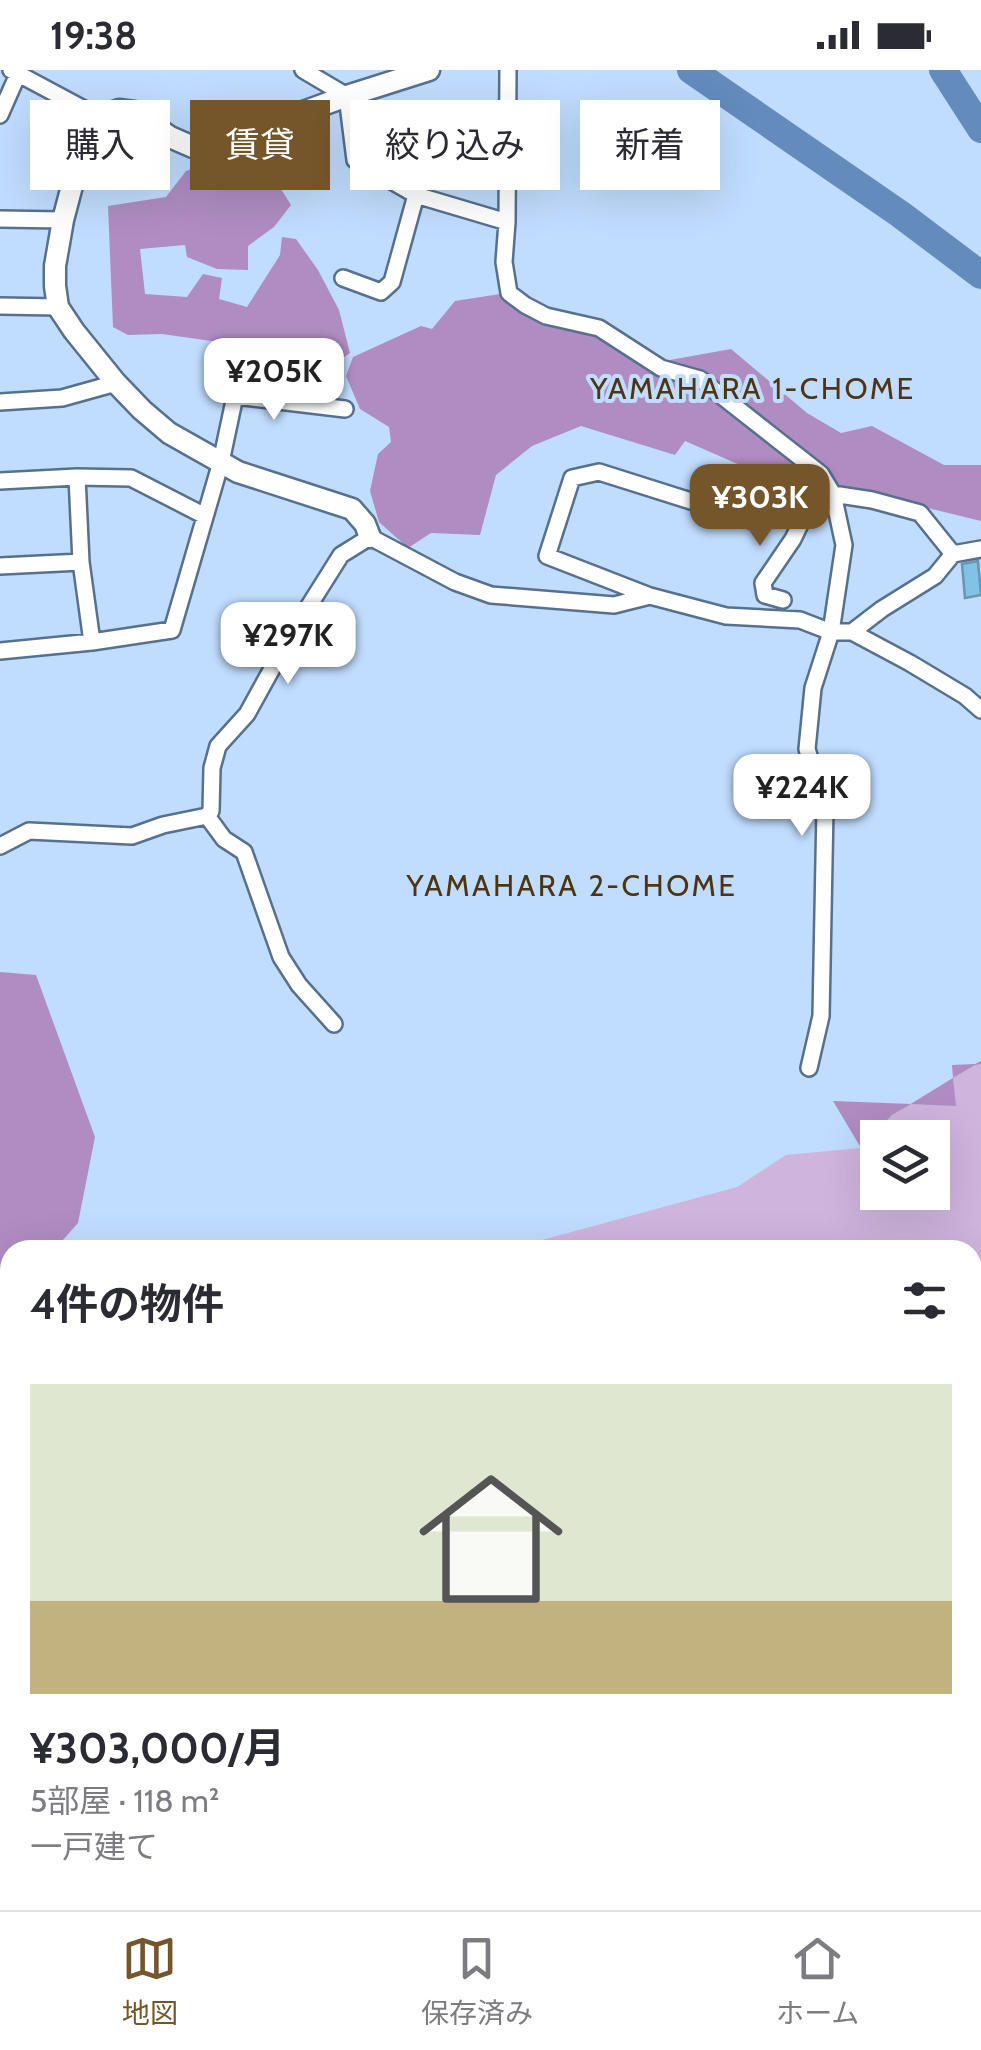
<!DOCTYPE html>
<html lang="ja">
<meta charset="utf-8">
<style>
body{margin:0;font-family:Cabin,"Noto Sans JP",sans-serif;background:#f7f7f7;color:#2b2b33;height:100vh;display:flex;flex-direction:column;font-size:38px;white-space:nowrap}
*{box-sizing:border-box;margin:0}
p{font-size:32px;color:#7c7c81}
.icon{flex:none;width:55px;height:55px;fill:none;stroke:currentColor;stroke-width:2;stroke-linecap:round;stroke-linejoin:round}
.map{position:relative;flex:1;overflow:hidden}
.panel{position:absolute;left:0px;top:1170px;width:982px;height:670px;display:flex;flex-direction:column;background:#fff;border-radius:30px 30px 0 0;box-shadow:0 10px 40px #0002}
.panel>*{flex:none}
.hud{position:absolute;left:30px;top:30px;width:922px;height:90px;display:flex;gap:20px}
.fabs{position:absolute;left:860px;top:1050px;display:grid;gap:20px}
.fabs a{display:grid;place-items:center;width:90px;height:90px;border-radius:0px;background:#fff;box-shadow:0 10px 40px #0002;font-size:50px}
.price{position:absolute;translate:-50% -85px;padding:0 22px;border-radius:20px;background:#fff;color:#222;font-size:32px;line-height:65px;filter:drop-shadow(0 2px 5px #0008)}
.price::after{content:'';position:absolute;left:50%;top:60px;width:30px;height:22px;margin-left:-15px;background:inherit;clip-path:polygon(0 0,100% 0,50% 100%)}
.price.on{background:#75562b;color:#fff}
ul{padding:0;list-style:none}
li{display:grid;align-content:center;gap:20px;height:530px;padding:0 30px}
li span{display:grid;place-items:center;height:310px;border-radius:0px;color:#555}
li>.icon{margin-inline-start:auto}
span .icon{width:180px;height:180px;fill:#fffc;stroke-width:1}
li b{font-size:42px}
h2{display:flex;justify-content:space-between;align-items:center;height:120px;padding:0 30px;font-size:42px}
.tag{padding:0 35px;border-radius:0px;background:#fff;box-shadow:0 10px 40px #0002;font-size:35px;line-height:90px}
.tag.on{background:#75562b;color:#fff}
.status{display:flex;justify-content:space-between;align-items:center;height:70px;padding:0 50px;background:#fff;direction:ltr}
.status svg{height:28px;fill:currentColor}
.tabs{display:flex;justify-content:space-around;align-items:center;height:140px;border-top:2px solid #e1e1e2;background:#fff;font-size:28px;color:#7c7c81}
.tabs a{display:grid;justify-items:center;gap:5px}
.tabs .on{color:#75562b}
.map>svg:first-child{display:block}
.green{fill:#cfb4dd;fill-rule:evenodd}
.forest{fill:#af8cc2}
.water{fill:#638bbc;stroke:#517197;stroke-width:2.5}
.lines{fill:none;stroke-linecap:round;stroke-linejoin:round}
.river{stroke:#638bbc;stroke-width:28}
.building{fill:#80c3e9;stroke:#6c95ac;stroke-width:2.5}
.minor-casing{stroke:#57708e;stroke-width:20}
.tertiary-casing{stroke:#57708e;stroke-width:25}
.minor{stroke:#fff;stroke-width:15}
.tertiary{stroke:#fff;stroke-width:20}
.labels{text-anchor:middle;stroke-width:8;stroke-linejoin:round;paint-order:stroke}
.neighbourhood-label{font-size:30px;letter-spacing:2.5px;fill:#4d3512;stroke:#c0dcfe}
</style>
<div class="status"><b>19:38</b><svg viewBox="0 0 49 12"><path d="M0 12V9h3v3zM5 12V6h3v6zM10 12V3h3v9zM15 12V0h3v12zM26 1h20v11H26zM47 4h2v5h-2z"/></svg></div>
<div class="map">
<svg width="981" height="1840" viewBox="0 0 981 1840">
<rect width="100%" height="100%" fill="#c0dcfe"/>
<!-- green -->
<path class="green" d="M 981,991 L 981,1840 L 737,1840 L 715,1830 L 972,1830 L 972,1180 L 505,1180 L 737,1117 L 786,1085 L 861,1078 L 892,1045 ZM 878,1068 L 932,1068 L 932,1122 L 878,1122 Z
M 10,1726 L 10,1830 L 50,1830 L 46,1840 L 0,1840 L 0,1731 Z"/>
<!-- forest -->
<path class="forest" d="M 231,84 L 276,111 L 291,135 L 274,157 L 248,176 L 248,200 L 217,199 L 187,187 L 185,175 L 140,179 L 145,224 L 187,227 L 203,204 L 222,208 L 219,229 L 247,237 L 280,185 L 282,167 L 296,169 L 318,200 L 339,240 L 350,283 L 340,290 L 300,276 L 261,278 L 162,264 L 128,265 L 113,257 L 108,136 L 166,127 L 186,101 Z
M 500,224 L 545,252 L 591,262 L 642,295 L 731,279 L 807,343 L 841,363 L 872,356 L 944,395 L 981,395 L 981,451 L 842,417 L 756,402 L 685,371 L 675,385 L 581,356 L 532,376 L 496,405 L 480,465 L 431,463 L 408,478 L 379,452 L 370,421 L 378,384 L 391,372 L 389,357 L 360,339 L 346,306 L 353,287 L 421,256 L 432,259 L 455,231 Z
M 0,902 L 36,905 L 95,1067 L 78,1153 L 54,1180 L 10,1180 L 10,1211 L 0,1215 Z
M 981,991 L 981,994 L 975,995 L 953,1008 L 956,1036 L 911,1034 L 892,1045 L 861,1078 L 833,1031 L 911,1034 L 953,1008 L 952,995 L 975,994 Z
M 0,1495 L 9,1501 L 10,1504 L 10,1660 L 0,1669 Z
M 23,1830 L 470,1830 L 528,1840 L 21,1840 Z"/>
<!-- water -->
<path class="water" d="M 981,1767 L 981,1840 L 928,1840 L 929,1830 L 972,1830 L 973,1778 Z"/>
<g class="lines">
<!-- river -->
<path class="river" d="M 691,0 L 900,144 L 981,205
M 943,0 L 981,59"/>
</g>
<!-- building -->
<path class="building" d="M 978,491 L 981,525 L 965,528 L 962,494 Z"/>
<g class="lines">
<defs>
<path id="minor" d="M 11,0 L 99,47
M 303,0 L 347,26 L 355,90 L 416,125 L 507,152
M 508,0 L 507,152 L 504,192 L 509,223 L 525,235 L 546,246 L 599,258 L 661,298 L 700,309 L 821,404 L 833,424 L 872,430 L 920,443 L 953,484
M 0,45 L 18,4
M 0,149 L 63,150
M 343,208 L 381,222 L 392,212 L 416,125
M 0,236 L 58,237
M 0,332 L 62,328 L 116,313
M 77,407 L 81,492 L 92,572
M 0,411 L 77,407 L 131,408 L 205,446
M 0,496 L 81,492
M 650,526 L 547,486 L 572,408 L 599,402 L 754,451
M 783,530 L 765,525 L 763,513 L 793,469 L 807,440 L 833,424 L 844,475 L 831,562 L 813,618 L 807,679 L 825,738 L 821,946 L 809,998
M 852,562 L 882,539 L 935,506 L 953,484 L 981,479
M 0,581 L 92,572 L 172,560 L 221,392 L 235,326 L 345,339
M 207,746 L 211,741 L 212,698 L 218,676 L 247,644 L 290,566 L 341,485 L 370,467 L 455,512 L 491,525 L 614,535 L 650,526 L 726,546 L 800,550 L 831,562 L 852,562 L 910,593 L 965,626 L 981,640
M 207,746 L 224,769 L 244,782 L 281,887 L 299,915 L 334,954
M 0,776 L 29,761 L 132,766 L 163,755 L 207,746"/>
<path id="tertiary" d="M 370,467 L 365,454 L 352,439 L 238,402 L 169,363 L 142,340 L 116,313 L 74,261 L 58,237 L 55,216 L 55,196 L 63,150 L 78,93 L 89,63 L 99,47 L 119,40 L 134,42 L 170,67 L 193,77 L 221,72 L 347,26 L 429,0"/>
</defs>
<!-- minor casing -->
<use href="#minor" class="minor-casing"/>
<!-- tertiary casing -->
<use href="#tertiary" class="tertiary-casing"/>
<!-- minor -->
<use href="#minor" class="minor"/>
<!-- tertiary -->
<use href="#tertiary" class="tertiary"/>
</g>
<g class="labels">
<!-- neighbourhood labels -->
<g class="neighbourhood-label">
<text x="753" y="329">YAMAHARA 1-CHOME</text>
<text x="572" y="826">YAMAHARA 2-CHOME</text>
</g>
</g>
</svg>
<div class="fabs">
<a><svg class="icon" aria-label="layers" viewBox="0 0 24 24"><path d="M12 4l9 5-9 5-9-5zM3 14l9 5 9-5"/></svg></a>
</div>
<b class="price" style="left:274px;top:353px">¥205K</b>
<b class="price on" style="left:760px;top:479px">¥303K</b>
<b class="price" style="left:288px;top:617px">¥297K</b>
<b class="price" style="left:802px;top:769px">¥224K</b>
<div class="hud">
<a class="tag">購入</a>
<a class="tag on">賃貸</a>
<a class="tag">絞り込み</a>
<a class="tag">新着</a>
</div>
<section class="panel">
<h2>4件の物件<svg class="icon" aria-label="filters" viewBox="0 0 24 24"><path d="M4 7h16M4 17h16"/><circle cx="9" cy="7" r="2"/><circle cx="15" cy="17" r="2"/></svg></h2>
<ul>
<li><span style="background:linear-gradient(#dfe7d0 70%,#c2b280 0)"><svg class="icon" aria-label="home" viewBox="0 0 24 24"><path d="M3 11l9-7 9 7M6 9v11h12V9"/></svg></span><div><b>¥303,000/月</b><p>5部屋 · 118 m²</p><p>一戸建て</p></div></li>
</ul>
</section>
</div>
<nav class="tabs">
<a class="on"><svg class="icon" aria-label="map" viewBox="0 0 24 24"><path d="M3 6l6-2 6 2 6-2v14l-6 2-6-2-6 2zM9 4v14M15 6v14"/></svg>地図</a>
<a><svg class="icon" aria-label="saved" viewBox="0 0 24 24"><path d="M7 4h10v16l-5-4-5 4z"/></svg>保存済み</a>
<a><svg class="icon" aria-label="home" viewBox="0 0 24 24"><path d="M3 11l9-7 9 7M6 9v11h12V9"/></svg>ホーム</a>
</nav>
